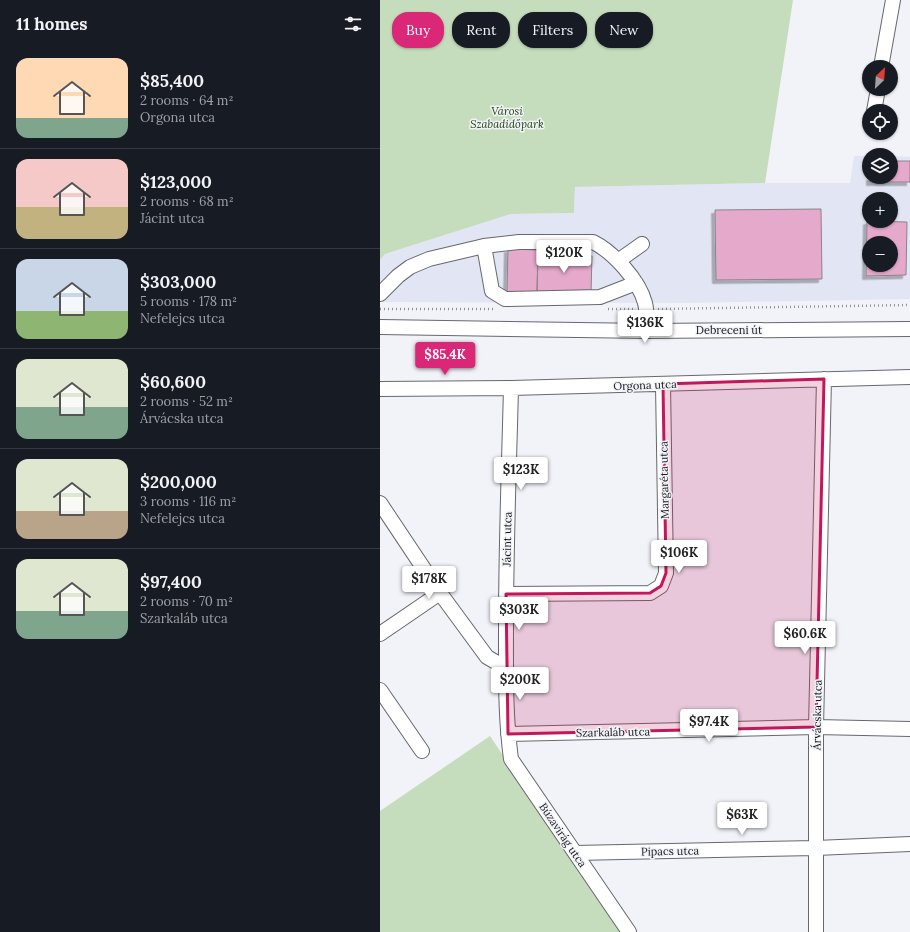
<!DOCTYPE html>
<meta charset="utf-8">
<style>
body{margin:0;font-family:Lora,serif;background:#20242c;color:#f1f3f6;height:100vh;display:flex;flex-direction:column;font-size:15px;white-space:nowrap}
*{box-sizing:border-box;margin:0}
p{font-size:13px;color:#9ea1a6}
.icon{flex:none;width:22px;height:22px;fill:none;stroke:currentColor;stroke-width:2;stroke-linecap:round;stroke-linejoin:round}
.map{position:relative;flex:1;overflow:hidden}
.drawer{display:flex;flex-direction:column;background:#171b24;width:380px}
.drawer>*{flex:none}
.top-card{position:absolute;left:12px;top:12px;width:380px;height:36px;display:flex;gap:8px}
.needle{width:26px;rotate:25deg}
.controls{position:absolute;left:482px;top:60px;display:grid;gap:8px}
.controls a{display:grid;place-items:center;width:36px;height:36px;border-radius:50%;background:#171b24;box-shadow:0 1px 3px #0004;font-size:20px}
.price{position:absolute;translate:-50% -34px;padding:0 9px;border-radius:4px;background:#fff;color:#222;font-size:13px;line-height:26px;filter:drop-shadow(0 1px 2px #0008)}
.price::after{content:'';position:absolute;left:50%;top:24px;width:12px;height:9px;margin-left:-6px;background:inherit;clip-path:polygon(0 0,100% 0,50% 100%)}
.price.on{background:#db2777;color:#fff}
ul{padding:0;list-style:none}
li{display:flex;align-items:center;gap:12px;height:100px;padding:0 16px}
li+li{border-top:1px solid #363941}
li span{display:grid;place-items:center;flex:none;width:112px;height:80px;border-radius:12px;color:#555}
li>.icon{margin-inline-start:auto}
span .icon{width:48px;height:48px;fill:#fffc;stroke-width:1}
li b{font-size:17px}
h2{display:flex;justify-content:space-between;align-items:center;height:48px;padding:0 16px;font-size:17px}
.tag{padding:0 14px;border-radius:16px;background:#171b24;box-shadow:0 1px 3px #0004;font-size:14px;line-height:36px}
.tag.on{background:#db2777;color:#fff}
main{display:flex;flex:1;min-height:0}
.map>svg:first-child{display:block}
.built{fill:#e2e6f4;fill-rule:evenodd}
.green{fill:#c5ddbc}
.building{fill:#e4a9cb;stroke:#8b8488;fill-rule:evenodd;filter:url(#shadow)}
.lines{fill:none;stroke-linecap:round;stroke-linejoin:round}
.minor-casing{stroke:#66686d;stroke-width:16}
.path{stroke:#909296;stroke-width:2.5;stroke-dasharray:1 3;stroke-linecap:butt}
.minor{stroke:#fff;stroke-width:14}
.marked{fill:#c2185b;fill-opacity:0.2;stroke:#c2185b;stroke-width:3;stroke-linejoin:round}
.labels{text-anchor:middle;stroke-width:3;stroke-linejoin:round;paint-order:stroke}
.park-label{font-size:11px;font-style:italic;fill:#1b3e08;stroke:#f1f3f9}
.street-label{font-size:11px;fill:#141517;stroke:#f1f3f9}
</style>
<main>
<section class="drawer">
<h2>11 homes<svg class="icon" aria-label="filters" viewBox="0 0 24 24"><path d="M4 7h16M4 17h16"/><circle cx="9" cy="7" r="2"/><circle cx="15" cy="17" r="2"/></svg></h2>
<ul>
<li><span style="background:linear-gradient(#ffd9b3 75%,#7fa58c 0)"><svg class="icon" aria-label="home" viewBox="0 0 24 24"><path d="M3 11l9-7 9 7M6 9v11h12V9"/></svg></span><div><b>$85,400</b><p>2 rooms · 64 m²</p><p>Orgona utca</p></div></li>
<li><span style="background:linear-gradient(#f6c9c9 60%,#c2b280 0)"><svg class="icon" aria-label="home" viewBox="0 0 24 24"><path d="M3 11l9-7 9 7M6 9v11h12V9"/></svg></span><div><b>$123,000</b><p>2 rooms · 68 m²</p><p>Jácint utca</p></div></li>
<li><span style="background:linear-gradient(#c9d6e8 65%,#8fb573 0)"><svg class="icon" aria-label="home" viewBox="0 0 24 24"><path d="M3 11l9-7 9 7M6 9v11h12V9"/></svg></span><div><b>$303,000</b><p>5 rooms · 178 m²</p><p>Nefelejcs utca</p></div></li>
<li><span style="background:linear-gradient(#dfe7d0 60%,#7fa58c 0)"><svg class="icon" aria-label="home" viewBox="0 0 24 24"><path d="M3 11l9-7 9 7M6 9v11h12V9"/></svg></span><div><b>$60,600</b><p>2 rooms · 52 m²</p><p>Árvácska utca</p></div></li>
<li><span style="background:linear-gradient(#dfe7d0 65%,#b9a48a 0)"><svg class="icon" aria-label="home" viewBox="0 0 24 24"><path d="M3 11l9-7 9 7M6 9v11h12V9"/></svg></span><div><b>$200,000</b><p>3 rooms · 116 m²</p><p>Nefelejcs utca</p></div></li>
<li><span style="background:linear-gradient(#dfe7d0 65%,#7fa58c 0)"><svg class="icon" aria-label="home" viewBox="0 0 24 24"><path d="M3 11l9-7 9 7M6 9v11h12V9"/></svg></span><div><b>$97,400</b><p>2 rooms · 70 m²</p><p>Szarkaláb utca</p></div></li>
</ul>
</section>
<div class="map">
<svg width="530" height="932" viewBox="0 0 530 932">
<defs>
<filter id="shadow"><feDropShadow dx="-3.5" dy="3.5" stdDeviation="0" flood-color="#0004"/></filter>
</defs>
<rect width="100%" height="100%" fill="#f1f3f9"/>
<!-- built -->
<path class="built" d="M 474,156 L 489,156 L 489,177 L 511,177 L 511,156 L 530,157 L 530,299 L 305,303 L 0,302 L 0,260 L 5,254 L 131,214 L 194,213 L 195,187 L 385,183 L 470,183 ZM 489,199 L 511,199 L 511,221 L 489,221 ZM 489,243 L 511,243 L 511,265 L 489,265 Z"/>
<!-- green -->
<path class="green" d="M 0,0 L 413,0 L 385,183 L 195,187 L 194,213 L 131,214 L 5,254 L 0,260 Z
M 110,736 L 242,932 L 0,932 L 0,811 Z"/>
<!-- building -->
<path class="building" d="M 511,161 L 530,161 L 530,182 L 490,182 L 490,177 L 511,177 Z
M 441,209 L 442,279 L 336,280 L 335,210 Z
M 487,221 L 527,222 L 526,275 L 486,276 ZM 489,243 L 511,243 L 511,265 L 489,265 Z
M 128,249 L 158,250 L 157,292 L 127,292 Z
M 158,255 L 212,256 L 211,293 L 157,292 Z"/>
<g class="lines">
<defs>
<path id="minor" d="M 501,67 L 513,0
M 494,111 L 498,89
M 104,246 L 112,291 L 125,299 L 220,297 L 256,283
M 238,261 L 262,244
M 0,294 L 18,276 L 30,267 L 49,259 L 104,246 L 139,242 L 213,242 C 233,252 259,280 265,303 C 267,311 267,322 268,331
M 0,327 L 268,331 L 530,329
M 131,388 C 129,467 126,546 126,625 C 126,670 125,715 131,759 L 249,932
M 0,389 L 131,388 L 530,377
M 0,503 L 60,593 L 107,657 L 126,668
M 126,594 L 270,593 L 281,586 L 286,573 L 283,384
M 0,634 L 60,593
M 0,690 L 42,751
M 128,734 L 436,727 L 530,729
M 195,853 L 436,848 L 530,844
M 436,932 L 436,727 L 444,379"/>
</defs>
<!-- minor casing -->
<use href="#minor" class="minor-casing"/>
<!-- path -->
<path class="path" d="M 0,309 L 113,309
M 228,309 L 253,309
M 278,309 L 530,305"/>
<!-- minor -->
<use href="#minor" class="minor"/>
</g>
<!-- marked area -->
<path class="marked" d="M 444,379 L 436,727 L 128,734 L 126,594 L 270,593 L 281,586 L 286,573 L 283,384 Z"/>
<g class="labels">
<!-- park labels -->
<g class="park-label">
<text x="127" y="115">Városi<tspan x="127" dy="13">Szabadidőpark</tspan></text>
</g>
<!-- street labels -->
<g class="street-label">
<text x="349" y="334">Debreceni út</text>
<text transform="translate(265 385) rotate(-2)" y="4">Orgona utca</text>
<text transform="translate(284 480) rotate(-91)" y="4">Margaréta utca</text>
<text transform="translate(127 539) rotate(-89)" y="4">Jácint utca</text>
<text transform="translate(437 715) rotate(-89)" y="4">Árvácska utca</text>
<text transform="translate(233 732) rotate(-1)" y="4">Szarkaláb utca</text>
<text transform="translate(183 835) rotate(56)" y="4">Búzavirág utca</text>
<text transform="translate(290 851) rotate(-1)" y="4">Pipacs utca</text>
</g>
</g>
</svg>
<div class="controls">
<a><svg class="needle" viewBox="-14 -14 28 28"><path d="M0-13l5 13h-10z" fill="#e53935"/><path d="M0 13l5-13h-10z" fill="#9ea1a6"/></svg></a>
<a><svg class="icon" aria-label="locate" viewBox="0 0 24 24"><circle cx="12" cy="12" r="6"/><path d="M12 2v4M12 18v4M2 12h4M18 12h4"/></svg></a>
<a><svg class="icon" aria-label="layers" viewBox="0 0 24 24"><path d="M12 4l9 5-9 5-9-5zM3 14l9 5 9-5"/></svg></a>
<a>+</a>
<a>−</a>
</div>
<b class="price" style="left:184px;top:274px">$120K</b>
<b class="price" style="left:265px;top:344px">$136K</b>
<b class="price on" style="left:65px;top:376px">$85.4K</b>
<b class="price" style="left:141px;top:491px">$123K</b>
<b class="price" style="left:299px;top:574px">$106K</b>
<b class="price" style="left:49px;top:600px">$178K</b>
<b class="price" style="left:139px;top:631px">$303K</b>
<b class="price" style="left:425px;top:655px">$60.6K</b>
<b class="price" style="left:140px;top:701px">$200K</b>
<b class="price" style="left:329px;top:743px">$97.4K</b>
<b class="price" style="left:362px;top:836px">$63K</b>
<div class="top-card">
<a class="tag on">Buy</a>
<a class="tag">Rent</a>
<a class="tag">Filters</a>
<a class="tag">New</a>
</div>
</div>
</main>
